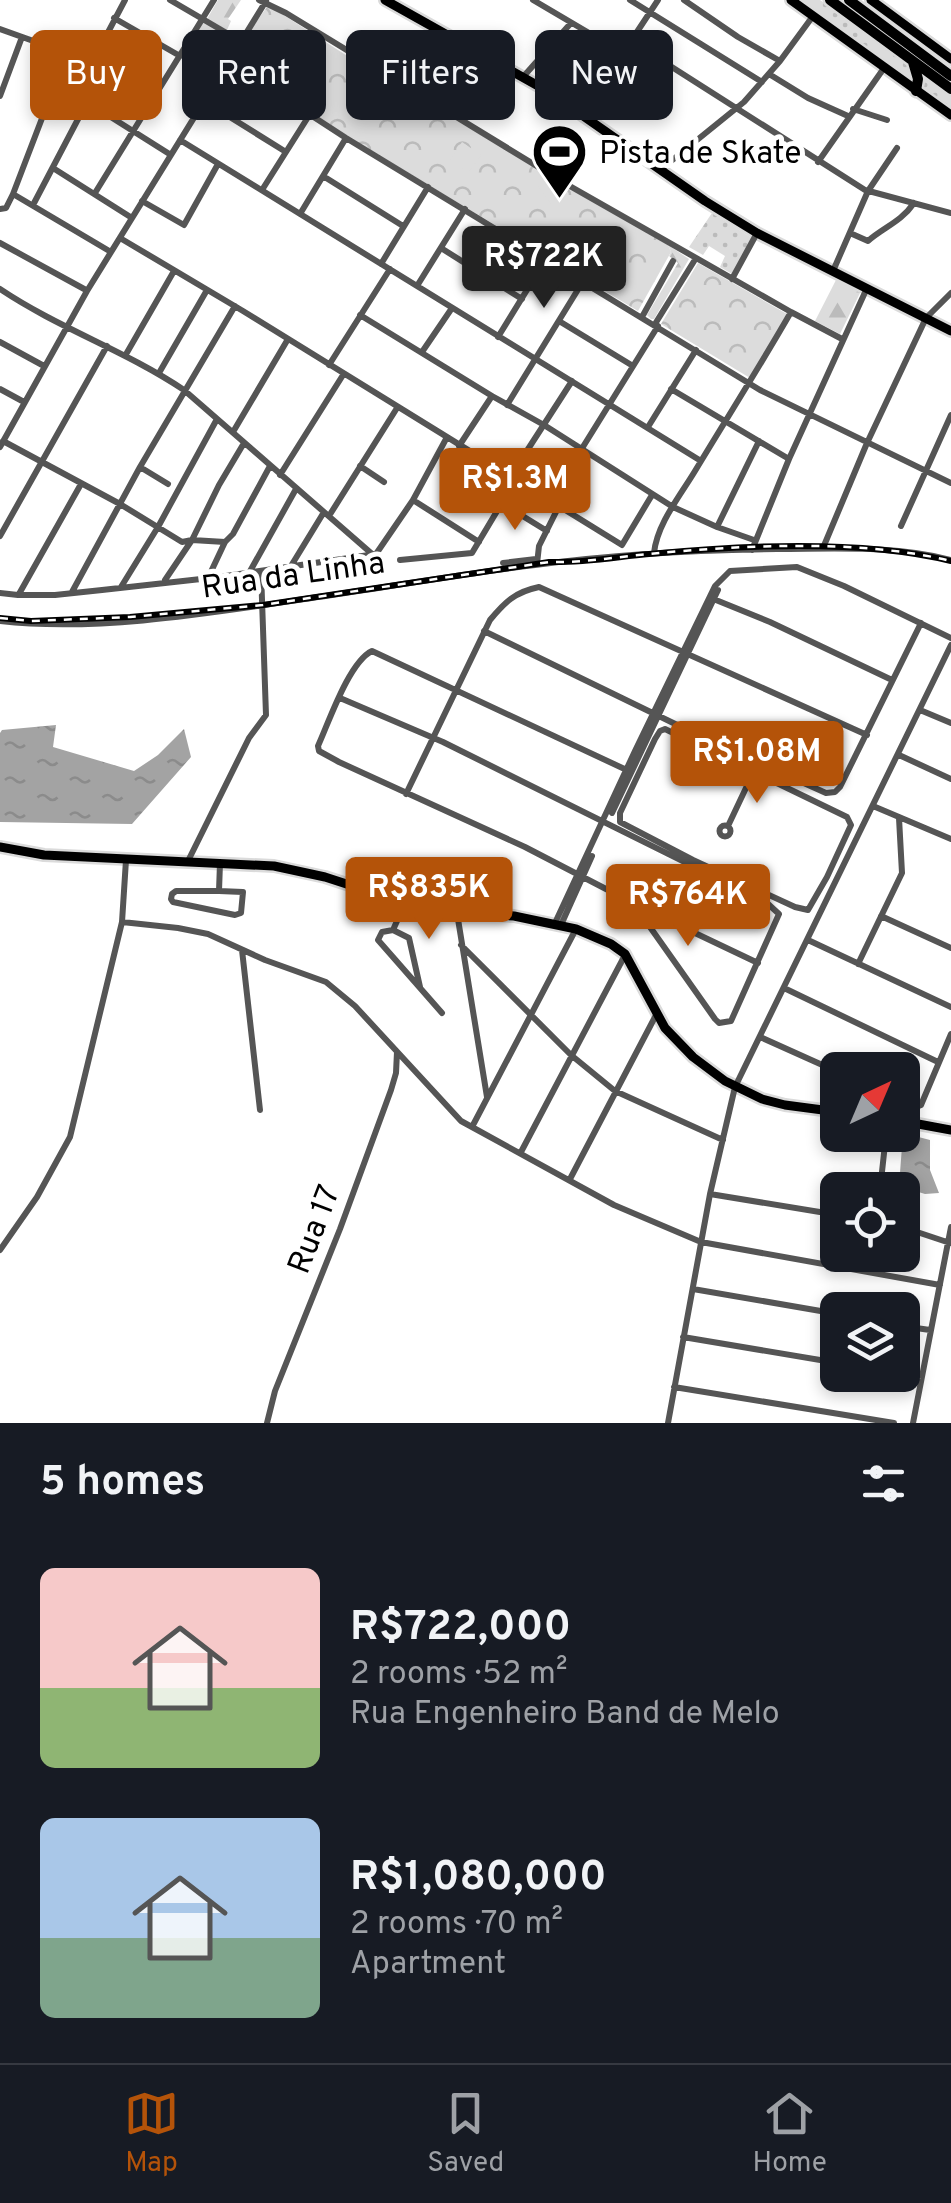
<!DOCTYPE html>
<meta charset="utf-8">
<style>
body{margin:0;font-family:Overpass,sans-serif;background:#20242c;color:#f1f3f6;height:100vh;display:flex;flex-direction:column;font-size:38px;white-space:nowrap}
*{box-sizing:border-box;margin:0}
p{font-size:32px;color:#9ea1a6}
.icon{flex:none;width:55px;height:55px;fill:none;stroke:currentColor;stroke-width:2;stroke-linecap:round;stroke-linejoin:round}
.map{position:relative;height:1423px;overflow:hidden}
.side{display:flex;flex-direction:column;background:#171b24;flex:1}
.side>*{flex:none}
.hud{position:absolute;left:30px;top:30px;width:892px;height:90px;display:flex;gap:20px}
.needle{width:65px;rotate:44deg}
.fabs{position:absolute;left:820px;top:1052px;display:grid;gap:20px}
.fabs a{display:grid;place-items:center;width:100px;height:100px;border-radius:15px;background:#171b24;box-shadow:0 5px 15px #0003;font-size:50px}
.price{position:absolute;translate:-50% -85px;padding:0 22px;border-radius:10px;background:#b45309;color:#fff;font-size:32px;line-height:65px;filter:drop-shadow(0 2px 5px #0008)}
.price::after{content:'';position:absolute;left:50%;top:60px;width:30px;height:22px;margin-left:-15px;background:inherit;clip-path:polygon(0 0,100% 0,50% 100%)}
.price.active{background:#222;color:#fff}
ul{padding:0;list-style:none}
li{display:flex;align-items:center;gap:30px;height:250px;padding:0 40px}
li span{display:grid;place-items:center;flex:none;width:280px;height:200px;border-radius:15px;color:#555}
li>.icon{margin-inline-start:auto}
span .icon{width:120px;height:120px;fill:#fffc;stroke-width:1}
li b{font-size:42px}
h2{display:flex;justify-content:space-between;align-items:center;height:120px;padding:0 40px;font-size:42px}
.chip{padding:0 35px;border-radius:15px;background:#171b24;box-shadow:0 5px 15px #0003;font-size:35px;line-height:90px}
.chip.active{background:#b45309;color:#fff}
.dock{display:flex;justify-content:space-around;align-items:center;height:140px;border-top:2px solid #363941;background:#171b24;font-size:28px;color:#9ea1a6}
.dock a{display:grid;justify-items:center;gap:5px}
.dock .active{color:#b45309}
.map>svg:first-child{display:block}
.grass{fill:url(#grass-dots)}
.forest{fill:url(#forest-firs)}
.park{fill:url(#park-crowns)}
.garden{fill:#dcdcdc}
.water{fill:url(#water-ripples)}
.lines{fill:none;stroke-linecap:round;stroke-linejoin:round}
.major-casing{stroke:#dbdbdb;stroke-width:14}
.highway-casing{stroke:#dbdbdb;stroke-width:15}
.minor{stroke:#555;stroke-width:6}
.major{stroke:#000;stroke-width:9}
.highway{stroke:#000;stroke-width:10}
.rail-casing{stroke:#000;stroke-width:6}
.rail{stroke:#fff;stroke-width:2.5;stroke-dasharray:8;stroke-linecap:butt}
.labels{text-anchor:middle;stroke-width:10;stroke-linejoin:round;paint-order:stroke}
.poi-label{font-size:32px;fill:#000;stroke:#fff;text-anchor:start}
.street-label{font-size:32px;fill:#000;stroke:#fff}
</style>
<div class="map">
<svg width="951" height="1423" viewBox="0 0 951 1423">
<defs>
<pattern id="grass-dots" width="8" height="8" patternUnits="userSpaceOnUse" patternTransform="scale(2.5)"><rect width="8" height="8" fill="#dcdcdc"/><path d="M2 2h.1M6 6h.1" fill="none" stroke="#bbb" stroke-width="1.8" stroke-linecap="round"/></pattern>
<pattern id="forest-firs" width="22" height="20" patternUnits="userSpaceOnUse" patternTransform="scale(2.5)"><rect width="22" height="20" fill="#dcdcdc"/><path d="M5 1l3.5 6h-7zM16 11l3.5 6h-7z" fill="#bbb"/></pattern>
<pattern id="park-crowns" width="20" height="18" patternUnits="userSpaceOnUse" patternTransform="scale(2.5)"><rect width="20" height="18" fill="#dcdcdc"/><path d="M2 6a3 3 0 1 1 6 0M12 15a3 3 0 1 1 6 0" fill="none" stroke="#bbb"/></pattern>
<pattern id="water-ripples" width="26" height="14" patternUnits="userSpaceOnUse" patternTransform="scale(2.5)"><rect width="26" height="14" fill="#a3a3a3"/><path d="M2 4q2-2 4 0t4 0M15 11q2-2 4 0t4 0" fill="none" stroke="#8b8b8b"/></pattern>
</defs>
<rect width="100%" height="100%" fill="#fff"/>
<!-- grass -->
<path class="grass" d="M 800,0 L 820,0 L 936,84 L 951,95 L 951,111 Z
M 712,213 L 752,238 L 732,274 L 720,267 L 725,256 L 709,246 L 703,255 L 689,247 Z"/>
<!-- forest -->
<path class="forest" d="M 218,0 L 241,0 L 228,19 L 231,21 L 227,30 L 207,19 Z
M 668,245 L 689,259 L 654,319 L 651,319 L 647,315 L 678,263 L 669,256 L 671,252 Z
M 836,280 L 861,291 L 840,334 L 815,321 Z"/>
<!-- park -->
<path class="park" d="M 268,5 L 352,59 L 668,245 L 671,252 L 638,311 L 352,139 L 254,74 C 232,47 252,30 268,5 Z
M 203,22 L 236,41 L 228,55 L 195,36 Z
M 698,263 L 787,314 L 750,378 L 661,324 Z"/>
<!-- garden -->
<path class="garden" d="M 462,142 L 481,155 L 469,172 L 450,160 Z
M 540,182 L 566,196 L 577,207 L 576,214 L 566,217 L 551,204 L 538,186 Z"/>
<!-- water -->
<path class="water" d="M 56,725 L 53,747 L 134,771 L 158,755 L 184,729 L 191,757 L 132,824 L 0,822 L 0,733 L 2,730 Z
M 903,1133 L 930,1140 L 930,1170 L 939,1193 L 925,1194 L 899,1186 Z"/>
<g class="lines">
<defs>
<path id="major" d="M 385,0 L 549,92 L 705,201 L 757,233 L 951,331
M 791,0 L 951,115
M 871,0 L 951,59
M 0,847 L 44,855 L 274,866 L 325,877 L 405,903 L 434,911 L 514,916 L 576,929 L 611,944 L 625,954 L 665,1028 L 693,1057 L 725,1081 L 762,1099 L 785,1105 L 838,1112
M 902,1121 L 951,1130"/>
<path id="highway" d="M 830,0 L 951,89
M 849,0 L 951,76
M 913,62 L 918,79 L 916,91"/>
</defs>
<!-- major casing -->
<use href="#major" class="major-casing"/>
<!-- highway casing -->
<use href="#highway" class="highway-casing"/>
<!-- minor -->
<path class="minor" d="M 170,0 L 242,42 L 243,59 L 248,75
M 259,0 L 286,13 L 568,185 L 791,312 L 842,339
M 533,0 L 606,43 L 617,44 L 631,41 L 865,190 L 951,213
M 630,0 L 762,82
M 684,0 L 738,37 L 780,61
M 114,18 L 180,56
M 0,29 L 67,53 L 98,61 L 157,92
M 191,37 L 346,138 L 760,390 L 951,483
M 631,41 L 658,0
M 769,74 L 808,98 L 848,116
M 523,77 L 571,23
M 55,85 L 87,102 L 171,155
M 75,95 L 125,0
M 0,96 L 22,37
M 204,101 L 286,152
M 853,109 L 887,120
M 180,140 L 701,461
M 818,162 L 884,68
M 53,168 L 132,218
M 660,170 L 744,102 L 780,61 L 813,16
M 323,176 L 403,226
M 262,190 L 310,114
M 95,193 L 214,0
M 13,194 L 111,252
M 142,201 L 184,225 L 218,164
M 33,205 L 87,102
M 0,209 L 6,208 L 13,194 L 67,53
M 300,214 L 346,138
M 850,233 L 868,241 C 884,227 901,222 914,203
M 120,238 L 243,311 L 622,545 L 652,495
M 0,243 L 86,290
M 441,248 L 522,299
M 381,264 L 428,187
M 833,271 L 868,191 L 897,148
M 732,279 L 757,233
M 417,286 L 465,209
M 0,289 C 58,328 126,351 184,390 L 371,553
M 360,315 L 492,396 L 544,425 L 673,507 L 717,527 L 754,540
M 642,317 L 673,261
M 559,321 L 633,366
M 655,324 L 696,258
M 498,337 L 546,259
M 0,342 L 44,366
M 422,352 L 452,308
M 125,356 L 174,271
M 329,365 L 390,269
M 159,373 L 207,290
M 0,389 L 24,402
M 671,389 L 789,459
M 507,405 L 582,283
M 648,427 L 696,350
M 233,432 L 288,339
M 3,441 L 120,504 L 182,542 L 192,540 L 225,542
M 459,446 L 492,396
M 0,447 L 87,291 L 266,1
M 581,450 L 658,326
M 360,466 L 384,482
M 140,467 L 168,484
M 280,475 L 343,375
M 510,477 L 572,381
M 413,500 L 479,542
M 503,504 L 547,531
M 329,516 L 397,408
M 901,526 L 951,415
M 717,527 L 759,441
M 0,536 L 107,346
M 823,548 L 867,443 L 926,318 L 951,293
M 752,550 L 789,459 L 867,288
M 654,553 C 657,524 680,496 695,471 C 727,418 760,366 791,312
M 400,560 L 472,553 L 515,481
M 503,563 L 536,559
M 537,564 L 539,546 L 558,508
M 291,566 L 324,512
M 249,573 L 296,489
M 208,578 L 225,542 L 233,534 L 270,466
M 165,580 L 192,540 L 219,485 L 244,443
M 121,587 L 158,527 L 217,419
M 72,592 L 140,467 L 235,306
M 0,593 L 18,595 L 55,595 L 102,590 L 219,577 L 376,554 L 413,500 L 446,439
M 19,594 L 81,484
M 711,598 L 770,622 L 892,680
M 0,621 C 104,633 228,610 332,595 C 400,585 467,573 535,565 C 615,554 697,550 777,549 C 835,549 894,545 951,560
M 484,631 L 702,737 L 826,793 L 835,792 L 840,787 L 921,623
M 340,698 L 443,742 L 767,903 L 779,914 L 731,1021 L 719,1023 L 715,1019 L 633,903 L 525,847 L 339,762 L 319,751 L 318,746 C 329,722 349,662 372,651 L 631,772
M 920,710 L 951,723
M 665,729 L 847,817 L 851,825 L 827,877 L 808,910 L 795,907 L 693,860 L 620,822 L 620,813 L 655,739 L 660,731 Z
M 899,755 L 951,779
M 406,794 L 490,620 C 505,602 515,592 539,587 L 867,735
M 873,806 L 951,839
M 612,813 L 718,590
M719.5 831a5.5 5.5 0 1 1 11 0a5.5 5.5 0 1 1-11 0Z
M 728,826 L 754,771
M 188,861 L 249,738 L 266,715 L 261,571
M 219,891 L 243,892 L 241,913 L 235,915 L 173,902 L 171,899 L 172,894 L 176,891 L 219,891 L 220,863
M 405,903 L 393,930 L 382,932 L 378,940 L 442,1013
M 634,904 L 758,963
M 457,913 L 487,1097
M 881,916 L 951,948
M 122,922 L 178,928 L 208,934 L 265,960 L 326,982 L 355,1006 L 461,1121 L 614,1205 L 701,1242 L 940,1285
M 555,923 L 635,751 L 715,586 L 730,571 L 797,567 L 844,586 L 951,638
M 561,925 L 592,856
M 393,930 L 409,938 L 420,987
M 808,940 L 951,1007
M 461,945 L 571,1055 L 615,1091 L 723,1140
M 242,950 L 260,1110
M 858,964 L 902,873 L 899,818
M 784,988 L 938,1062
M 760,1037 L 838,1072
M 902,1102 L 914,1108 L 921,1105 L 951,1034
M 472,1127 L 576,929
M 521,1152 L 625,955
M 570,1179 L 656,1015
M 880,1190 L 886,1135
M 710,1194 L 838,1215
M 902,1227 L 950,1243
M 0,1250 L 37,1197 L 70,1137 L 122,922 L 126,860
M 693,1289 L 838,1314
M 902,1326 L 930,1330
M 683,1337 L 838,1363
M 902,1373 L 922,1376
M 674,1387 L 894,1423
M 267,1423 L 275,1391 L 340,1229 L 391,1090 L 396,1073 L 397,1052
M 668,1423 L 710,1194 L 735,1087 L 951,645
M 913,1423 L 951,1227"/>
<!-- major -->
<use href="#major" class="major"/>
<!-- highway -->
<use href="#highway" class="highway"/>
<defs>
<path id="rail" d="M 0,618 L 31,621 L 130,617 L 263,605 L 549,562 C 582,563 616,557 649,554 C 741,545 862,539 951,561"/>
</defs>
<!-- rail casing -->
<use href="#rail" class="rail-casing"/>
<!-- rail -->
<use href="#rail" class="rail"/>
</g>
<!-- icons -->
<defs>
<symbol id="stadium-pin" viewBox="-11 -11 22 30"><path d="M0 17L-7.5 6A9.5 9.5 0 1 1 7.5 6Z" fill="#000" stroke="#fff"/><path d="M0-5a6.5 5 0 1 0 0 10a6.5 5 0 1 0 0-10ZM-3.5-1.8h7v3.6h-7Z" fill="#fff"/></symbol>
</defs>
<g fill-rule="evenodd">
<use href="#stadium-pin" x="528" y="120" width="63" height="86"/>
</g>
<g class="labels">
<!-- poi labels -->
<g class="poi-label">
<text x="599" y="163">Pista de Skate</text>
</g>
<!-- street labels -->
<g class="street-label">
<text transform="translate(293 574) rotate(-8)" y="11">Rua da Linha</text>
<text transform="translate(313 1229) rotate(-69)" y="11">Rua 17</text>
</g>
</g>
</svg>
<div class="fabs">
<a><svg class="needle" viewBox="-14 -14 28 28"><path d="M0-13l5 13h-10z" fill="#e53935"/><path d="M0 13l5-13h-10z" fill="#9ea1a6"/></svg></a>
<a><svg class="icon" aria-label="locate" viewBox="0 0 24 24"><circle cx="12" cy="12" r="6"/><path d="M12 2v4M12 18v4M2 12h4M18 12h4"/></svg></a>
<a><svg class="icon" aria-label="layers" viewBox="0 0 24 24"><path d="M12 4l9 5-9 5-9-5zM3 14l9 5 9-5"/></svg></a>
</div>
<b class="price active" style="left:544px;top:311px">R$722K</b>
<b class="price" style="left:515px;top:533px">R$1.3M</b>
<b class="price" style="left:757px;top:806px">R$1.08M</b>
<b class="price" style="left:429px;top:942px">R$835K</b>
<b class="price" style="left:688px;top:949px">R$764K</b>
<div class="hud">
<a class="chip active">Buy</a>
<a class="chip">Rent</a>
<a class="chip">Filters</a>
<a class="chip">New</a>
</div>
</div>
<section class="side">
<h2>5 homes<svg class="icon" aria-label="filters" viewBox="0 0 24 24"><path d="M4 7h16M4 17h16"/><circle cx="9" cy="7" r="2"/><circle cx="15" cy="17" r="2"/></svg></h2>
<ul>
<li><span style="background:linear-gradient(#f6c9c9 60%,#8fb573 0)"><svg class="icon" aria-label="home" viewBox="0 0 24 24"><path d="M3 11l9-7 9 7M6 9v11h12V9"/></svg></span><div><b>R$722,000</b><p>2 rooms · 52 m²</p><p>Rua Engenheiro Band de Melo</p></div></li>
<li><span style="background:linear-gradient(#a9c7e8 60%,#7fa58c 0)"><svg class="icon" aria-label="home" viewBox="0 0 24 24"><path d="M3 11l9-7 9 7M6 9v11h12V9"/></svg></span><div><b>R$1,080,000</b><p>2 rooms · 70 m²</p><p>Apartment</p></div></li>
</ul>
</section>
<nav class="dock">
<a class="active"><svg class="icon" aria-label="map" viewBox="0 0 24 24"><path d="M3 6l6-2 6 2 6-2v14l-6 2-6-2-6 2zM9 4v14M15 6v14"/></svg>Map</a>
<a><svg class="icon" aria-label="saved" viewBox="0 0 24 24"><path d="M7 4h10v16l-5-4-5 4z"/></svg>Saved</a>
<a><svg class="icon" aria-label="home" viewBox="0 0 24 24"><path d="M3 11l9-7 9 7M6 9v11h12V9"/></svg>Home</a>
</nav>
